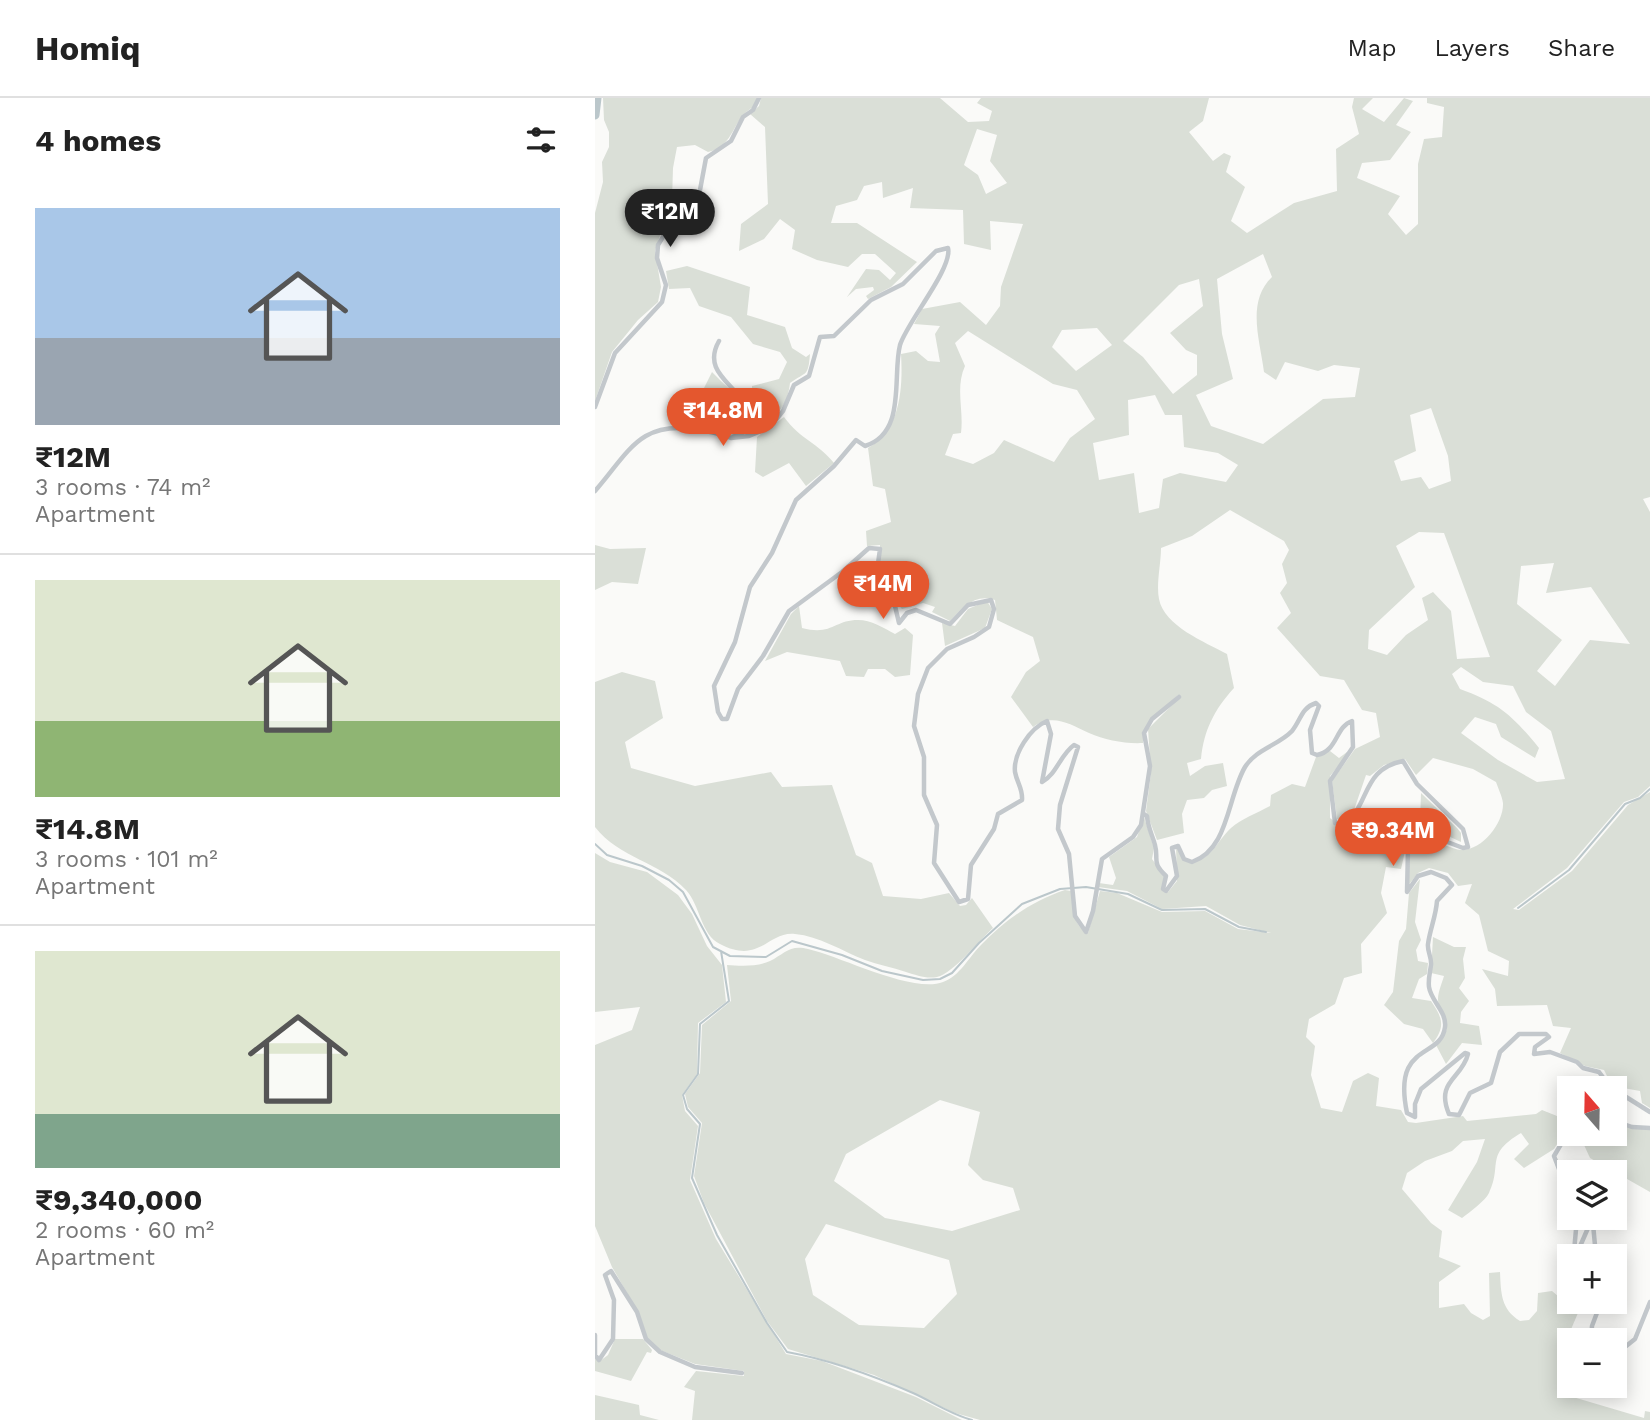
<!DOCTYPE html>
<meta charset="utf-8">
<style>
body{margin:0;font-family:"Work Sans",sans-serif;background:#f6f6f6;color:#222;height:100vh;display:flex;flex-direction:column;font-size:26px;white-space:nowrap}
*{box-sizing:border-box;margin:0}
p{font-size:23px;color:#767676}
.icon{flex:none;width:38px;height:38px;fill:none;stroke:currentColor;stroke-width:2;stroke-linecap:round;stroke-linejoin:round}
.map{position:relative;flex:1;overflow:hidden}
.details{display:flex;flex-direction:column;background:#fff;width:595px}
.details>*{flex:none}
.needle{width:46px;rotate:340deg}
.buttons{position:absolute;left:962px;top:978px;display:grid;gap:14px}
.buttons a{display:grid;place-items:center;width:70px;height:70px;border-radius:0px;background:#fff;box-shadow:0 4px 18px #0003;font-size:35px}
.price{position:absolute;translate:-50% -60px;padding:0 16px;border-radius:24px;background:#e4572e;color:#fff;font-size:23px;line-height:46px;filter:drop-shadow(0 2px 4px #0008)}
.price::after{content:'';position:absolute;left:50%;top:42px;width:21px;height:16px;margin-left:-10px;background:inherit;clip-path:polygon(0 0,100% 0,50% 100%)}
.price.active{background:#222;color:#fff}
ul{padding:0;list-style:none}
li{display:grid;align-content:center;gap:14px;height:371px;padding:0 35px}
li+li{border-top:2px solid #e0e0e0}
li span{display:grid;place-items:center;height:217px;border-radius:0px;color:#555}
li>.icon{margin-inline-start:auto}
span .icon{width:126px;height:126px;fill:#fffc;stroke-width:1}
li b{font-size:30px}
h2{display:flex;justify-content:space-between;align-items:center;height:84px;padding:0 35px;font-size:30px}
header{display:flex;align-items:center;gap:42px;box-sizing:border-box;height:98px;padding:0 35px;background:#fff;border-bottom:2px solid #e0e0e0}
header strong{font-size:33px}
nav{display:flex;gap:38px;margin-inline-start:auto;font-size:24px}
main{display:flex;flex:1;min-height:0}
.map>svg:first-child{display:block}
.green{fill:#dadfd7;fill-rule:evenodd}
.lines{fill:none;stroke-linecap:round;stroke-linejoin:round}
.stream{stroke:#bbc7cb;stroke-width:2}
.river{stroke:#bbc7cb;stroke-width:9}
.minor{stroke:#c3c8cc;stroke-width:4.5}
</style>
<header>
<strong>Homiq</strong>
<nav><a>Map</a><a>Layers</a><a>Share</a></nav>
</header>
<main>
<section class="details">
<h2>4 homes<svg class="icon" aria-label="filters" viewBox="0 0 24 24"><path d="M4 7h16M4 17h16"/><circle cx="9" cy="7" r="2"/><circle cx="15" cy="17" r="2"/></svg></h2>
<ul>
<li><span style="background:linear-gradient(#a9c7e8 60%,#9aa5b1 0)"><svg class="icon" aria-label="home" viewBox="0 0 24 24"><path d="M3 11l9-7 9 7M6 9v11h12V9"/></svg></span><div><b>₹12M</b><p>3 rooms · 74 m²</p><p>Apartment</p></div></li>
<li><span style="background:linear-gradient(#dfe7d0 65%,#8fb573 0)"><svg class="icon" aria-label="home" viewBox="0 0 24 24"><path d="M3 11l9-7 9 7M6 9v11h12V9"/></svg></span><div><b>₹14.8M</b><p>3 rooms · 101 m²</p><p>Apartment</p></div></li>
<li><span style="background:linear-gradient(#dfe7d0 75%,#7fa58c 0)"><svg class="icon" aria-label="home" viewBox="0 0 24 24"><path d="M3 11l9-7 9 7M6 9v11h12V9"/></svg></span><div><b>₹9,340,000</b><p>2 rooms · 60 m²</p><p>Apartment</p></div></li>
</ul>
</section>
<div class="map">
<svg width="1055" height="1322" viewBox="0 0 1055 1322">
<rect width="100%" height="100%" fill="#fafaf8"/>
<!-- green -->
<path class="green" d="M 8,0 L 162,0 L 159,9 C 137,19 140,49 113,54 L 100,47 L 82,49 L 78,70 L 77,102 L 95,105 L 67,131 L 60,153 L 66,189 L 63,204 L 43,222 L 17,254 L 0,303 L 0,115 L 8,84 L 7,64 L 14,49 L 14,34 L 9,22 Z
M 166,0 L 345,0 L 373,24 L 394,23 L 397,13 L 382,5 L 386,0 L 614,0 L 608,23 L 594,34 L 618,63 L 629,55 L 636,58 L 631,74 L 650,89 L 636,123 L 652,135 L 699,105 L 742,93 L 741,51 L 764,36 L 757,9 L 759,0 L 778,0 L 767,11 L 789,24 L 809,0 L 818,3 L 801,27 L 816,34 L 795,62 L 767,65 L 762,80 L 805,98 L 793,116 L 811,137 L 823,126 L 823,66 L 829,41 L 847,39 L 849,9 L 832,5 L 832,0 L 1055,0 L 1055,399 L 1048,401 L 1055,414 L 1055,688 L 1043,699 L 1029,704 L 972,770 L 918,811 L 924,812 L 977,773 L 1033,707 L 1055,694 L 1055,1010 L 1047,1005 L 1045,993 L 1017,988 L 1009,972 L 990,968 L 965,955 L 976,930 L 958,928 L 952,907 L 902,908 L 900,891 L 887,871 L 913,878 L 914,863 L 893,853 L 884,817 L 870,805 L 877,786 L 863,788 L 853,775 L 834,770 L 823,775 L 812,789 L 816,747 L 826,735 C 838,740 856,752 867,752 C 888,752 909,724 908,705 C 907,698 903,690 901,684 L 878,671 L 838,660 L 821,677 L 810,661 L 789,667 L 775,678 L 771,677 L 759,712 L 748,722 L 742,721 L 737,683 L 760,651 L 785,639 L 781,615 L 767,612 L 749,582 L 725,578 L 682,530 L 696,515 L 685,495 L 692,485 L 687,466 L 694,452 L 689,443 L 635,412 L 597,438 L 566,450 C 566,466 561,486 564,501 C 569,528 610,544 632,556 L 639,590 C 619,612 609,632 606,661 L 592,665 L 595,678 L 610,668 L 628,665 L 632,688 L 617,692 L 609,700 L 592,702 L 587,716 L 589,735 L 562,742 L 551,713 L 556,675 L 553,631 L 586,598 L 583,597 C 567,613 549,621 548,645 C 530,646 510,642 494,635 C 474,626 458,615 438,629 L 416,599 L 431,574 L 445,563 L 438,539 L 402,522 L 400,502 C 380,495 367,510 355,523 L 337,514 L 340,509 L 328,505 L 307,511 L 302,505 L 305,479 L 302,476 L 284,479 L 285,447 L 272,448 L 271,433 L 296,424 L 290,391 L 278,388 L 273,350 C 306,333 308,288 306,256 L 321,253 L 333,263 L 345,264 L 340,236 L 345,228 L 319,226 L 327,211 L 365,204 L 391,227 L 405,208 L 406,189 L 428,126 L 395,123 L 396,152 L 369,146 L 368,112 L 315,110 L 318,90 L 288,100 L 287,84 L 269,88 L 262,102 L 241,108 L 236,125 L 262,125 L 322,164 L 296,189 L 273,201 L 271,198 L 279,192 L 278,189 L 261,191 L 252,199 L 271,171 L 284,172 L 295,182 L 301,175 L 280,156 L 267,156 L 253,169 L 222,162 L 197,151 L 200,132 L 185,121 L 169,141 L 144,153 L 146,126 L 173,106 L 170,29 L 155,16 L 164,8 ZM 382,31 L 402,37 L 395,63 L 412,85 L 391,96 L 383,77 L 369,67 ZM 668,156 L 677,179 C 651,204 665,242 669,274 L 681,282 L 690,264 L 723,273 L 739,267 L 765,270 L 760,299 L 728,301 L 668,346 L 616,328 L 601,297 L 638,281 L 627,236 L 622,181 ZM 604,181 L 608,208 L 575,235 L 591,252 L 602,257 L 602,277 L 578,296 L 548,259 L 528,243 L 584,187 ZM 502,230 L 517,247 L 481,273 L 457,249 L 467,232 ZM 373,233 L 458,286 L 482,292 L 500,321 L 475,340 L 459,364 L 409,342 L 399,355 L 378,366 L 350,357 L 358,336 L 366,335 C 369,312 360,290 370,268 L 360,245 ZM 560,297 L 570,317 L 587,317 L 589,349 L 623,355 L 643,367 L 631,384 L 585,375 L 568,381 L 564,410 L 544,415 L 539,375 L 504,382 L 498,345 L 534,337 L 533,302 ZM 836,310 L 853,358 L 856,383 L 834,391 L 826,379 L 806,383 L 799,363 L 821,353 L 815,317 ZM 824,434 L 849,435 L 895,559 L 862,561 L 856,513 L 838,494 L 827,500 L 833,522 L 811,537 L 792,557 L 773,551 L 774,532 L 820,489 L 801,448 ZM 959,465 L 951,495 L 996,489 L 1035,546 L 995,542 L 960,588 L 942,573 L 967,542 L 922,506 L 926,468 ZM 866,569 L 888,584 L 918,588 L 931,614 L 956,633 L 970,681 L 942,684 L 903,662 L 866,635 L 880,619 L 901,626 L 906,639 L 940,660 L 944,650 C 918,618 904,605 865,591 L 857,576 Z
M 92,168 L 155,189 L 152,217 L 190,229 L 197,250 L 211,259 L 215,256 C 213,279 212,273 195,285 C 192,313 175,326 151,337 C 160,323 159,315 150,302 L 157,298 L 157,288 L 184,281 L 192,264 L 185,254 L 158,246 L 136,219 L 104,208 L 95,190 L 74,191 L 71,173 Z
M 117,274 C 133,291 150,300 153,326 L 139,337 L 130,334 L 123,308 L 109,290 Z
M 189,319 C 206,342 222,344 239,365 L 211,388 L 194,365 L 168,379 L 160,374 L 162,339 Z
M 0,447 L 15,451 L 51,450 L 43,486 L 17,484 L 0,492 Z
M 392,503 L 397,511 L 390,530 L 350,548 L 347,525 L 360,528 L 373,511 Z
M 204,508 L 207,530 C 237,538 239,522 263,522 C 276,522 289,530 300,536 L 310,530 L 318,537 L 315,577 L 300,579 L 290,571 L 273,571 L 269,579 L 251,578 L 245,563 L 192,554 L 170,563 L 196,516 Z
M 27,574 L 60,583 L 68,620 L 30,644 L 36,670 L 100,688 L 176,674 L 187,689 L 237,687 L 261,757 L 277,765 L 288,798 L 326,801 L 354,795 L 365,808 L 371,807 L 377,800 L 398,830 C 384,842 359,875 342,879 C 331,881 321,877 311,874 C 297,869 283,867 270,862 C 247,853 224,838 200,836 C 173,833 165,867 125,846 C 106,837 105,807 91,792 C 65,764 24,760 0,729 L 0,584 Z
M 735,653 L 744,660 L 752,654 L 753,656 L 735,678 L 735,720 L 764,744 L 786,720 L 798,723 L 794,741 L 811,749 L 806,771 L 791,769 L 786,795 L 792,815 L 766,846 L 767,875 L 749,880 L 740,906 L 714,921 L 711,939 L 720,948 L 716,977 L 726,1010 L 747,1014 L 758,983 L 773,975 L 784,980 L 781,1008 L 806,1012 L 813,1024 L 821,1025 L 868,1018 L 872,1023 L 941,1016 L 947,1012 L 962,1018 L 972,1031 L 959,1051 L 929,1070 L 919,1061 L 934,1046 L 926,1035 C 889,1057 908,1066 894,1095 C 890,1103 875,1114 867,1120 L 853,1112 L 882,1064 L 890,1041 L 868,1043 L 857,1053 L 830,1063 L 812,1075 L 807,1091 L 836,1125 L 847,1133 L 844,1159 L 866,1168 L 844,1184 L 844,1210 L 869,1206 L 876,1215 L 888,1222 L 895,1218 L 894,1175 L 905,1174 C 906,1196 906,1211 925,1223 L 934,1222 L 942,1213 L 943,1195 L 957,1193 L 983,1215 L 962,1264 L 975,1271 L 975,1288 L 982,1288 L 978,1299 L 1049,1320 L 1050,1313 L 1055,1314 L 1055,1322 L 385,1322 L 360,1315 L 279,1277 L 193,1251 L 172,1223 L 109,1105 L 99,1078 L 107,1025 L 93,1009 L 90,996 L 105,975 L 107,927 L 136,903 L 132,867 C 145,868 163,869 175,863 C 189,856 195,846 213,851 C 245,858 318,896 348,884 C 365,878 373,860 386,847 C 410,822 437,803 470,792 L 476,793 C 478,809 477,827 493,835 L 505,793 L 522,795 L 567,814 L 610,813 L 643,831 L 676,835 L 645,827 L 611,808 L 567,811 L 532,793 L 503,789 L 504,785 L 518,787 L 521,780 L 514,759 L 542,739 L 549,719 L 559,750 L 557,761 L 570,779 L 568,788 L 573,794 L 582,783 L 581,749 L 589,762 C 614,768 620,745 636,730 C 646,721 662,715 675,708 L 676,697 L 697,686 L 710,689 L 721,659 ZM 345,1002 L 385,1014 L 373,1067 L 388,1082 L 418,1090 L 425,1112 L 357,1133 L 290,1120 L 239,1083 L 251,1056 ZM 231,1126 L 354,1162 L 362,1196 L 329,1230 L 264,1227 L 218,1197 L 210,1161 Z
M 826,695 L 862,730 L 866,735 L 866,744 L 825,725 Z
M 0,755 L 15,764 L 52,774 L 83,797 L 97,816 L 112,848 L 127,867 L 131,904 L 103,925 L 102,976 L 87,997 L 90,1013 L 103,1028 L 95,1082 L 121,1141 L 191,1256 L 227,1263 L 321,1299 L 367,1322 L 97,1322 L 100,1293 L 89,1289 L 101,1273 L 149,1278 L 149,1273 L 100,1266 L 65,1252 L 52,1240 L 43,1214 L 17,1169 L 0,1128 L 0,947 L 37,932 L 45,909 L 0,914 Z
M 825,781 L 820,824 L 826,842 L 821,852 L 823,863 L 833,865 L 832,876 L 824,881 L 817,900 L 836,903 C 847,919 851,928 838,945 L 828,931 L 809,926 L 789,907 L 798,894 L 804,843 L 811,831 L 814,795 Z
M 838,839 L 859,849 L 871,849 L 868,861 L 870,880 L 864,890 L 874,903 L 866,914 L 865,925 L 884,928 L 887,947 L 867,945 L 851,966 L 841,947 C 864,924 843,922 843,901 C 843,894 847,885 849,878 L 836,875 Z
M 1020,1026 L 1055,1032 L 1055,1094 L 995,1060 L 984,1036 L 1020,1036 Z
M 20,1241 L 48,1241 L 57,1252 L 56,1255 L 52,1254 L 36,1283 L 0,1273 L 0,1259 L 5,1263 L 13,1257 Z
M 0,1297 L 44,1307 L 45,1317 L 64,1322 L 0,1322 Z"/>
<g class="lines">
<!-- stream -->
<path class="stream" d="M 0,746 L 12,757 L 47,768 L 74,782 L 88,794 L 118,849 L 135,858 L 171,859 L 197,843 L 247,857 L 287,873 L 328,882 L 345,881 L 357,875 L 384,845 L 427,806 L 465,791 L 491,789 L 533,796 L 567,812 L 610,811 L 644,829 L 671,834
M 923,810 L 974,772 L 1030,706 L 1045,700 L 1055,691
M 126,853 L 134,903 L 105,926 L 103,976 L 88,997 L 92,1011 L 105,1026 L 97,1080 L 122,1137 L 172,1225 L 192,1254 C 236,1262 277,1277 318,1295 C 338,1304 355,1316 377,1322"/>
<!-- river -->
<path class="river" d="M 0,17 L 2,0"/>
<!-- minor -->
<path class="minor" d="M 0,309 L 20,255 L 67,204 L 71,187 L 62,160 L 63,147 L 79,121 L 98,107 L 105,92 L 111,60 L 136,43 L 148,19 L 158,12 L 164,0
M 136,340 L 154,338 L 175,329 L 188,313 L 199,287 L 214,278 L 225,239 L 239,238 L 276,202 L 308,186 L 341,153 L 353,150 C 358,170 312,224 305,247 C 297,278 312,335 270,348 L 261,342 L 239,368 L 201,402 L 177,455 L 155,489 L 140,544 L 119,588 L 123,614 L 127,621 L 132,621 L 143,591 L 168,558 L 194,513 L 247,474 L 274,450 L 285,451 L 281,480 L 303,479 L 300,508 L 304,525 L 312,515 L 321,512 L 355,526 L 373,507 L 396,502 L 399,511 L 394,529 L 379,539 L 352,551 L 333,570 L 323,596 L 319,628 L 329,659 L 329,697 L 342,727 L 339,765 L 364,804 L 373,801 L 376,767 L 399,731 L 403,716 L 427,702 C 428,691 422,685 420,674 C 418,656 435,630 452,623 L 456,636 L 447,684 C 462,676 465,657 479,647 L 483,649 L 465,707 L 463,731 L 474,756 L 480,818 L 491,834 L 498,813 L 507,761 L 538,739 L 546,727 L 555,668 L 549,635 L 557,621 L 584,599
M 0,393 C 34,354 45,321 104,332 C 116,334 125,335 136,340 L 150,333 L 156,326 C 155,289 103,280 124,243
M 549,716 L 552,718 C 553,730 557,736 560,747 C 564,762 556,764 571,778 L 568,791 L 571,793 L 582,778 L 577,750 L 583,748 L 589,761 L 597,764 C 634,751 632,700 650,669 C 661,651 684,647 697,633 C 706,622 706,610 721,605 L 724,608 L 715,632 L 717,655 L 722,657 C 743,653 740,629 757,623 L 758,649 L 735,683 L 740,725 L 748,727 C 775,709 766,671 808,663 L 822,686 L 868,731 L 873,749 L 868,750 L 824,733 L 813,751 L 812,794 L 823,778 L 836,774 L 851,780 L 857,787 L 842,803 C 841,818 835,831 833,846 C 832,853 837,860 836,867 C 835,875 833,881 834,889 C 836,903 852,914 850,929 C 846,962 797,943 812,1015 L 820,1019 L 820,1006 L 826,991 L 870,955 L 873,956 C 867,981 840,983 854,1016 L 864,1017 L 875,995 L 896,985 L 905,954 L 924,936 L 951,936 L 954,939 L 940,949 L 939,956 L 955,954 L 982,964 L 988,970 L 1004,974 L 1016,990
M 1020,992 L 1055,1014
M 1020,1023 L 1037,1029 L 1055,1030
M 975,1031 L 959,1058 L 975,1100
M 982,1120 L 979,1154 L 983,1153 L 993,1130 L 998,1126 L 1001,1158
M 0,1237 L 0,1257 L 4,1262 L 18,1241 L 19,1202 L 10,1177 L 16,1173 L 42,1214 L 51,1241 L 65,1254 L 100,1269 L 147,1275
M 996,1242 L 997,1228 L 1006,1204
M 1020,1257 L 1040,1241 L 1055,1204"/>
</g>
</svg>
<div class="buttons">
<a><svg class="needle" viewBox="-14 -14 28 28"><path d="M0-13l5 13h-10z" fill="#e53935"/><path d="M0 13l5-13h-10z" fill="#767676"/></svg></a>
<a><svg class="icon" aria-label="layers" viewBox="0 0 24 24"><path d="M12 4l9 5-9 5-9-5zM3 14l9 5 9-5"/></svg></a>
<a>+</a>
<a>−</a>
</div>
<b class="price active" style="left:75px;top:151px">₹12M</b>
<b class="price" style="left:128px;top:350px">₹14.8M</b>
<b class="price" style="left:288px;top:523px">₹14M</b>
<b class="price" style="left:798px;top:770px">₹9.34M</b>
</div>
</main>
